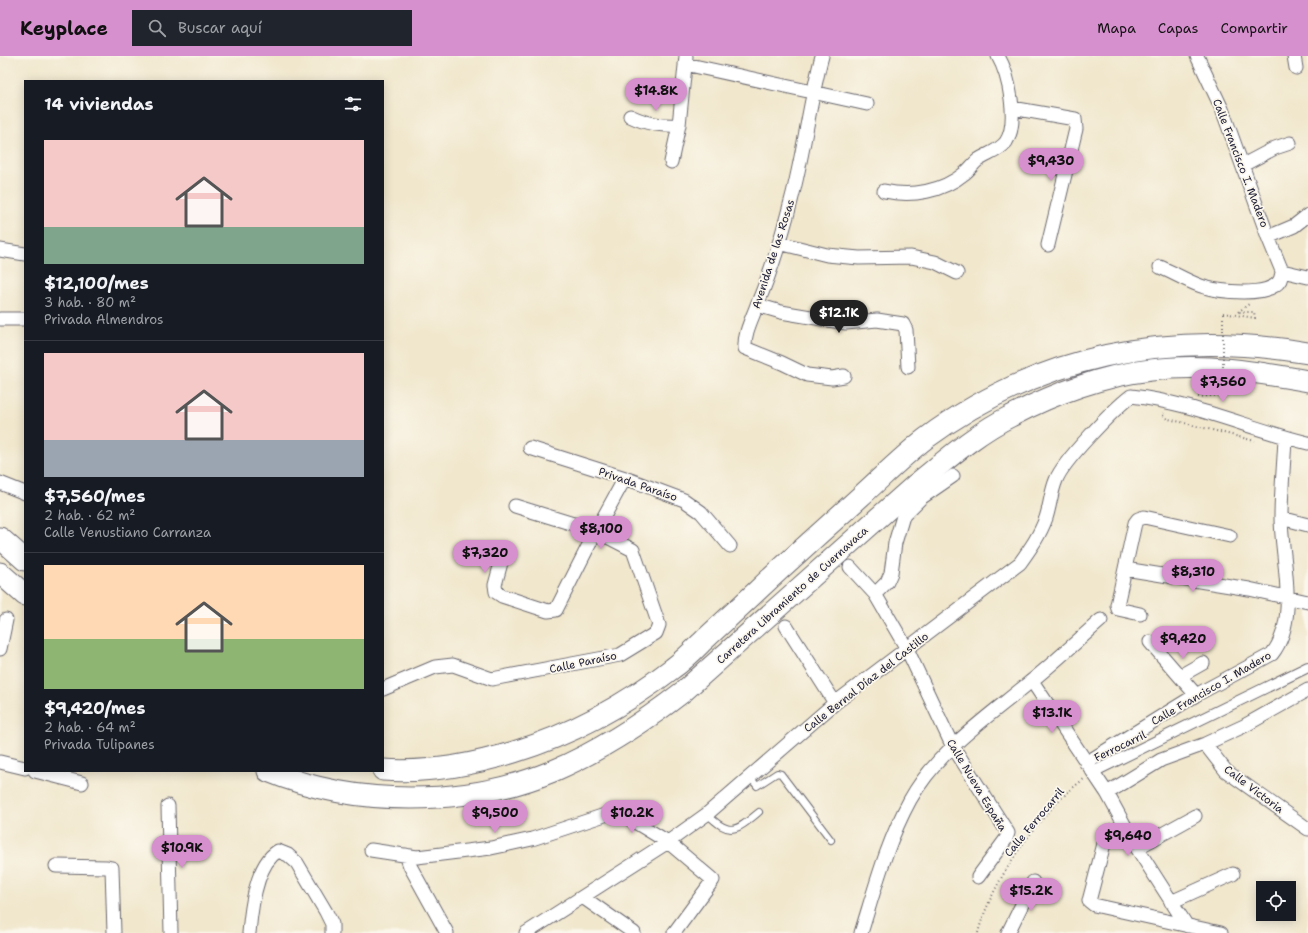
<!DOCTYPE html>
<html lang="es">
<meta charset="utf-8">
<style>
body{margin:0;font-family:"Shantell Sans",sans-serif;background:#20242c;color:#f1f3f6;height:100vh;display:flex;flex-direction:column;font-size:15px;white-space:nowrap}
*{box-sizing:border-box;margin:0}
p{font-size:13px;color:#9ea1a6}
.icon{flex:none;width:22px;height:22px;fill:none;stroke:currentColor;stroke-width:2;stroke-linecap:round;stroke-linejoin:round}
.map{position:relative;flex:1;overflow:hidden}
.panel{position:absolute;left:24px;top:24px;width:360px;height:692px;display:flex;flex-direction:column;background:#171b24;border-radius:0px;box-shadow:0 2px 10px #0003}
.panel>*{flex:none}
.fabs{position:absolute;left:1256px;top:825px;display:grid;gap:8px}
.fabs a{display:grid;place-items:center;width:40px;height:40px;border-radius:0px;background:#171b24;box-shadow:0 2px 10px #0003;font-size:20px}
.price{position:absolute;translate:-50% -34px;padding:0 9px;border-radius:14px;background:#d690ce;color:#111;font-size:13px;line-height:26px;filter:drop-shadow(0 1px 2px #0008)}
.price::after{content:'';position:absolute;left:50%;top:24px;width:12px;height:9px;margin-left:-6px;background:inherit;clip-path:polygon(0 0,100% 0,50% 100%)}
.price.current{background:#222;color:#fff}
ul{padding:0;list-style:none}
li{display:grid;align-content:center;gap:8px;height:212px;padding:0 20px}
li+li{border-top:1px solid #363941}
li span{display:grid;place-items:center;height:124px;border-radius:0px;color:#555}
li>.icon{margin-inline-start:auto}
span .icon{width:72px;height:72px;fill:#fffc;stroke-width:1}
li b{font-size:17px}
h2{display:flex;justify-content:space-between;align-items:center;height:48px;padding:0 20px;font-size:17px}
header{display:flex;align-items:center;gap:24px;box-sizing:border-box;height:56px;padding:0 20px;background:#d690ce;color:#111}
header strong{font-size:19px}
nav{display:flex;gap:22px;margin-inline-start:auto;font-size:14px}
.search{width:280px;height:36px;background:#20242c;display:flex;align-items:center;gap:10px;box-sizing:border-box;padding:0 14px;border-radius:0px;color:#9ea1a6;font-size:15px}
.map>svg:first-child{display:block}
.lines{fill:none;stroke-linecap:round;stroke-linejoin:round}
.service-casing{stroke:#6a676e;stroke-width:8}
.pedestrian-casing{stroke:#6a676e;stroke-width:12}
.minor-casing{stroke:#6a676e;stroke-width:15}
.trunk-casing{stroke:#6a676e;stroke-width:23}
.path{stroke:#6a676e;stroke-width:2;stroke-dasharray:1 3;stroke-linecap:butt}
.service{stroke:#fff;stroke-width:6}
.pedestrian{stroke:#fff;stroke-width:10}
.minor{stroke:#fff;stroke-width:13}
.trunk{stroke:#fff;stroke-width:21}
.path-bridge{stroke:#6a676e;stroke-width:2;stroke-dasharray:1 3;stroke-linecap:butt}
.labels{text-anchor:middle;stroke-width:3.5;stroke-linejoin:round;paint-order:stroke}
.street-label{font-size:11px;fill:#22223b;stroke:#fbf7ec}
</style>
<header>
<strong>Keyplace</strong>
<div class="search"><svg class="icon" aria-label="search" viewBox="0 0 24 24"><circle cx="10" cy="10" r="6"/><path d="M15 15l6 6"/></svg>Buscar aquí</div>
<nav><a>Mapa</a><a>Capas</a><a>Compartir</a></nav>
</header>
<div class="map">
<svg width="1308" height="877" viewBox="0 0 1308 877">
<rect width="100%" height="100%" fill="#fbf7ec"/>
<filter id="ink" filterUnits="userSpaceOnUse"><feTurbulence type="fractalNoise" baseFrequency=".025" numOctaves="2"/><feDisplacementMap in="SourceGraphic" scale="8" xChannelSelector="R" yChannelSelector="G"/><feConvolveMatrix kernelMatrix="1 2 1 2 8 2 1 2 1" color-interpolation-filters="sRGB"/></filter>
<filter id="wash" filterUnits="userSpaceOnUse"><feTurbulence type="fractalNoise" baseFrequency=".012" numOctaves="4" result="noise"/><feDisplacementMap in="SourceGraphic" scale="16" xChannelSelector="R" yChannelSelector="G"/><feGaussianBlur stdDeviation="0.9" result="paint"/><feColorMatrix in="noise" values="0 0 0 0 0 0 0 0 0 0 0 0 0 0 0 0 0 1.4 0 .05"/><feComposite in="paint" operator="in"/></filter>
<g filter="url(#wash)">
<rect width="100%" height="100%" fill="#f1e7cd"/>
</g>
<g filter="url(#ink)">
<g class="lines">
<defs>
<path id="service" d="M 750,721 L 757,730 L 777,717 L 781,718 L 831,784
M 707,758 C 730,781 736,775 759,756"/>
<path id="pedestrian" d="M 1093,716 L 1308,611"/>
<path id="minor" d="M 822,0 C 809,48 804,97 791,145 C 782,180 771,216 757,249 C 752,263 744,277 745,292 L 782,307 L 807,319 L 832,322 L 844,320
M 1197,0 L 1222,53 L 1268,181 L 1282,215
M 1294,0 L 1296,12
M 685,8 L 867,48
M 1012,52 L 1075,63 L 1076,73 L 1048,189
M 630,60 C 647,68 661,70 679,69
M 671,106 L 679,69 L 686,0
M 1243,109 L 1275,92 L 1290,87
M 884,135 C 912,141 942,136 965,117 C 970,113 973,108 978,104 C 987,98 999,95 1006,86 C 1019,66 1009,19 998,0
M 1268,181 L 1294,170 L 1308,159
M 779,187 L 827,199 L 859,202 L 911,201 L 935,206 L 957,217
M 0,194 L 25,198
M 1160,211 C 1174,217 1187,225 1201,230 C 1218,236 1270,242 1280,224 C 1281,221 1282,217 1282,215
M 1282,215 L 1308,221
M 757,249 L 781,256 L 846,267 L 877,264 L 903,268 L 906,274 L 908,311
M 0,263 L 25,263
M 530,392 L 625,422 L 684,444 L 701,456 L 730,490
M 0,427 L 25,437
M 1281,462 L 1308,469
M 502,503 L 495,529 L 496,536 L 502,540 L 548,555 L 556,554 L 596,475 L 625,422
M 850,511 L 875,538 L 907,593 L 952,689 L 1008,777 L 1006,783 L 978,821
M 1125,513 L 1249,533 L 1308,546
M 875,538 L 887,526 L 891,517 L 895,487 L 903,460 L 921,442 L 953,420
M 1140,558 L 1118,553 L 1117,549 L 1135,467 L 1138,463 L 1144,461 L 1230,480
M 786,570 L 835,647
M 1150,586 L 1196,639
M 0,593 L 6,564
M 1180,620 L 1203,607
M 1032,625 L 1107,737 L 1137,792 L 1187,870
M 383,633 L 435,611 L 453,609 L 492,623 L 620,599 L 656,577 L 659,569 L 633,494 L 596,475 L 515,450
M 1205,688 L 1226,715 L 1308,773
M 0,706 L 25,712
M 1086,707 L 1196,639 L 1272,598 C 1300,563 1281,502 1281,461 C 1281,434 1284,408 1285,381
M 35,715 L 82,727
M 1107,737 L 1161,704 L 1205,688 L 1244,670 L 1308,634
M 168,750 L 171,877
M 1127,773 L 1111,775 L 1105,784 L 1089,845 L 1094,849 L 1221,877
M 1137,792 L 1195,760
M 371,794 L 417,801 L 491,792 L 532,783 L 617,755 L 668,786 L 713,824 L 674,877
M 406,799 L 410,810 L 447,877
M 56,810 L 107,811 L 112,812 L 114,877
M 584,842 L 634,877
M 1171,846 L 1233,818
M 249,877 C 251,853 256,808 278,795 L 288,799 L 297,807 L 326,856 L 332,868 L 332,877
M 526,877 L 668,786 L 707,758 L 835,647 L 1020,507 C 1030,493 1040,479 1046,462 C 1050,450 1051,436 1056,424 C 1063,405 1114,353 1131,340 C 1194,347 1247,372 1308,387
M 861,877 C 875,832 887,786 910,744 C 938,694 987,662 1030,626 C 1054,607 1077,585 1101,564
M 1008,877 L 1033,826"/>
<path id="trunk" d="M 0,482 L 25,504
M 0,517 L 25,539
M 383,714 C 427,717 472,709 514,696 C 573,678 624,650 673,612 C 683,605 692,596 701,587 C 720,569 740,551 759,533 C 793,501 827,471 861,440 C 882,421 903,400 925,383 C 1040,298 1168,273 1308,297
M 268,715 C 355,751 466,751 553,715 C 600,695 644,666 684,635 L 915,429 C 945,405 976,377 1011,360 C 1053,338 1104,319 1151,314 C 1204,307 1257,316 1308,325"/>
</defs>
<!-- service casing -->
<use href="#service" class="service-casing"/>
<!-- pedestrian casing -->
<use href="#pedestrian" class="pedestrian-casing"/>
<!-- minor casing -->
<use href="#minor" class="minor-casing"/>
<!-- trunk casing -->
<use href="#trunk" class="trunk-casing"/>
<!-- path -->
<path class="path" d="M 1238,256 L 1249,248
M 1223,257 L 1255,262 L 1254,256 L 1238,256
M 1198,341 L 1223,339
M 1164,357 L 1162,358 L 1165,362 L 1255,385
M 978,877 C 991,826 1041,754 1084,723"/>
<!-- service -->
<use href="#service" class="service"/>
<!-- pedestrian -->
<use href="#pedestrian" class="pedestrian"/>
<!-- minor -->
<use href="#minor" class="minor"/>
<!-- trunk -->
<use href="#trunk" class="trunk"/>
<!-- path-bridge -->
<path class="path-bridge" d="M 1223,339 L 1223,257"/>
</g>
</g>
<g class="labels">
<!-- street labels -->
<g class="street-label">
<text transform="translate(1241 107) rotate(69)" y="4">Calle Francisco I. Madero</text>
<text transform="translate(773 198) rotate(-72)" y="4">Avenida de las Rosas</text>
<text transform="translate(638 428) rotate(19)" y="4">Privada Paraíso</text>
<text transform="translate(792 539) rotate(-42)" y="4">Carretera Libramiento de Cuernavaca</text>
<text transform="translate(583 606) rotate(-12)" y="4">Calle Paraíso</text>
<text transform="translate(866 626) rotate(-38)" y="4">Calle Bernal Díaz del Castillo</text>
<text transform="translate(1211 632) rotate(-30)" y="4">Calle Francisco I. Madero</text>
<text transform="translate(1120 690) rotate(-26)" y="4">Ferrocarril</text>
<text transform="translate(977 729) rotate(59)" y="4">Calle Nueva España</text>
<text transform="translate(1254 733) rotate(37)" y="4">Calle Victoria</text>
<text transform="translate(1034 766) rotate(-50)" y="4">Calle Ferrocarril</text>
</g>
</g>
</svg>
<div class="fabs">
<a><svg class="icon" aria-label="locate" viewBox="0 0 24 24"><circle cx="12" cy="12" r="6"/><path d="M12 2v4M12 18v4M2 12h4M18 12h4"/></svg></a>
</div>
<b class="price" style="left:656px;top:56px">$14.8K</b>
<b class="price" style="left:1051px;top:126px">$9,430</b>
<b class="price current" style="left:839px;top:278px">$12.1K</b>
<b class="price" style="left:1223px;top:347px">$7,560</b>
<b class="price" style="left:601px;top:494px">$8,100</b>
<b class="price" style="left:485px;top:518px">$7,320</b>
<b class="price" style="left:1193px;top:537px">$8,310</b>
<b class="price" style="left:1183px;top:604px">$9,420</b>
<b class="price" style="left:1052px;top:678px">$13.1K</b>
<b class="price" style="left:495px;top:778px">$9,500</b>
<b class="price" style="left:632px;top:778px">$10.2K</b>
<b class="price" style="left:1128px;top:801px">$9,640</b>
<b class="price" style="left:182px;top:813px">$10.9K</b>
<b class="price" style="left:1031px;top:856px">$15.2K</b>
<section class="panel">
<h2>14 viviendas<svg class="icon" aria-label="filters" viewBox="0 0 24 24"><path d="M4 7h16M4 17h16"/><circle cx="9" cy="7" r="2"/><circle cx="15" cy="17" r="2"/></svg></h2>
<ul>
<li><span style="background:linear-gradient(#f6c9c9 70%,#7fa58c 0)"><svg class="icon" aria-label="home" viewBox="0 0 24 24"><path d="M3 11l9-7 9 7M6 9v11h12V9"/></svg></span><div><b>$12,100/mes</b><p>3 hab. · 80 m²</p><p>Privada Almendros</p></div></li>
<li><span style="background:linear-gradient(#f6c9c9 70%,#9aa5b1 0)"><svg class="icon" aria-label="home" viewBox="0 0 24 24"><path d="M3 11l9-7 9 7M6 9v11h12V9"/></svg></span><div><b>$7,560/mes</b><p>2 hab. · 62 m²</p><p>Calle Venustiano Carranza</p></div></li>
<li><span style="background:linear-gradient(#ffd9b3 60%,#8fb573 0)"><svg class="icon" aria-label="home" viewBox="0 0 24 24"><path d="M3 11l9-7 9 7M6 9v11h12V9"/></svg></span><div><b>$9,420/mes</b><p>2 hab. · 64 m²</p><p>Privada Tulipanes</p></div></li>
</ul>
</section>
</div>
